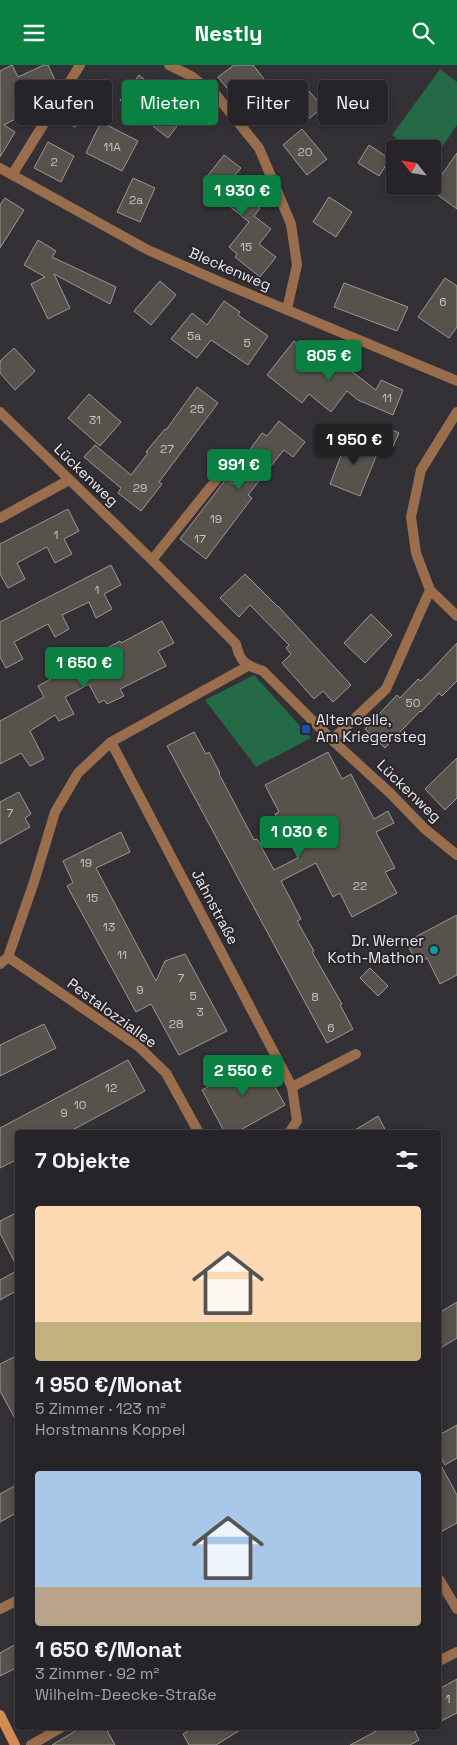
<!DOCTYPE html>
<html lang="de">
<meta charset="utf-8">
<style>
body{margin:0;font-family:"Space Grotesk",sans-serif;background:#2e2c30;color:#f1f3f6;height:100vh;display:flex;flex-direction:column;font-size:19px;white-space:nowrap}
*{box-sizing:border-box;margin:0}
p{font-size:16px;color:#a4a4a8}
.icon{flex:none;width:28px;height:28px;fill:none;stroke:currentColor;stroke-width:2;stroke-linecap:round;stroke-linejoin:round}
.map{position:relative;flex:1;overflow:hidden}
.sheet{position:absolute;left:15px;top:1065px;width:426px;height:600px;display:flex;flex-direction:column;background:#262428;border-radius:5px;box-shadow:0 2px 8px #0003,0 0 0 1px #424145}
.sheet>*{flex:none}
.top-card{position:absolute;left:15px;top:15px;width:428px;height:45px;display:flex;gap:10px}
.needle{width:32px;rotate:300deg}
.tools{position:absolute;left:386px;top:75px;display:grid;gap:10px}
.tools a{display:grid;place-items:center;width:55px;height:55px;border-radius:5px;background:#262428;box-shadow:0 2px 8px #0003,0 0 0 1px #424145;font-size:25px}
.price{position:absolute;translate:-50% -42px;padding:0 11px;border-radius:5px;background:#0b8043;color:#fff;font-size:16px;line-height:32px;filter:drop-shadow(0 1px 2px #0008)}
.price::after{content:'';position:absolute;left:50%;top:30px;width:15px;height:11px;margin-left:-8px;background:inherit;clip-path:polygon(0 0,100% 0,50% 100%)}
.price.on{background:#222;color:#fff}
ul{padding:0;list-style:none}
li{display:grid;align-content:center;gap:10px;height:265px;padding:0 20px}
li span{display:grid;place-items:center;height:155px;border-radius:5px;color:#555}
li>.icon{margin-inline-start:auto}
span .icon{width:90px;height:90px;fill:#fffc;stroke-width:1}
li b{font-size:21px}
h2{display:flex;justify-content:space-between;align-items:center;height:60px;padding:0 20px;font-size:21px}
.chip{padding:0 18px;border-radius:5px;background:#262428;box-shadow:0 2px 8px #0003,0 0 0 1px #424145;font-size:18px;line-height:45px}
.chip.on{background:#0b8043;color:#fff}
header{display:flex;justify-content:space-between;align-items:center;height:65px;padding:0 20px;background:#0b8043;color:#fff;font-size:22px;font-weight:700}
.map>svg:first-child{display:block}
.green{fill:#246a46}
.building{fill:#58524d;stroke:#9e9792}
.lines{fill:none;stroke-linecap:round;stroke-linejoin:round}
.street{stroke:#9a6d4c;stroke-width:10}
.secondary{stroke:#d48c56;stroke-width:10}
.transit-dot{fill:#1a4fb4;stroke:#29272c;stroke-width:2}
.culture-dot{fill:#0f9aa8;stroke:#29272c;stroke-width:2}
.labels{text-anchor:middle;stroke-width:4;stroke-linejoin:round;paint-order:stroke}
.number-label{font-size:12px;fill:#c5c2c4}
.street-label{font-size:15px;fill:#e9e7eb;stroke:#29272c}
.poi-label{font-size:15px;fill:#e9e7eb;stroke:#29272c;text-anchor:start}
</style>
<header><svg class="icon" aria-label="menu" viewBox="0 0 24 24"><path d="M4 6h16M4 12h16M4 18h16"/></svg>Nestly<svg class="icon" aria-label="search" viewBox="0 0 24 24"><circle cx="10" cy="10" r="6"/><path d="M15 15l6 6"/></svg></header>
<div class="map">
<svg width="457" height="1680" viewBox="0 0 457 1680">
<rect width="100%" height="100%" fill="#333036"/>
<!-- green -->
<path class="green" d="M 440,4 L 457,17 L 457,60 L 433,95 L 432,84 L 410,84 L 392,70 Z
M 254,610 L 311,673 L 256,702 L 205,635 Z"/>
<!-- building -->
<path class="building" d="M 12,0 L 18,12 L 44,0 L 48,0 L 56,17 L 27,30 L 32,40 L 18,47 L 21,51 L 4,60 L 15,67 L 0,92 L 0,6 Z
M 234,0 L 253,0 L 283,38 L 256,60 L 218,12 Z
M 139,10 L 187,48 L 168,73 L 120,35 Z
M 309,26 L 323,42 L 305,57 L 291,40 Z
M 89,35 L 96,51 L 74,62 L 66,46 Z
M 101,57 L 138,76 L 122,106 L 86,88 Z
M 302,64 L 327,94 L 307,110 L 283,80 Z
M 48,77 L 74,91 L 61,117 L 34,103 Z
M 369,80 L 390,94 L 379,111 L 358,98 Z
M 457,88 L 457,144 L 431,125 Z
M 224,90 L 241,103 L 235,110 L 250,122 L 244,130 L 260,143 L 254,151 L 271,164 L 259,179 L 276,192 L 260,212 L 235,192 L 237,189 L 229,182 L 249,157 L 218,132 L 222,127 L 205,114 Z
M 133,113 L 155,123 L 140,157 L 117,147 Z
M 329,132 L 352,147 L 336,172 L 313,157 Z
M 5,133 L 24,145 L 0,183 L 0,140 Z
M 38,175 L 56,186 L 52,192 L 116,222 L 110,239 L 54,209 L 70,243 L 48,254 L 31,219 L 45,212 L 24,200 Z
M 445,213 L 457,221 L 457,262 L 449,273 L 418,252 Z
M 160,216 L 176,230 L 151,260 L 134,246 Z
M 344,218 L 408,242 L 397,266 L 334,242 Z
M 224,236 L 240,247 L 238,250 L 268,271 L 248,300 L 211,275 L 197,293 L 171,274 L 192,248 L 207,260 Z
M 294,276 L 331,305 L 338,296 L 376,325 L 381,315 L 403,325 L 393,350 L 358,335 L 347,326 L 331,347 L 309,329 L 302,338 L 267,310 Z
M 14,283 L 35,306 L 15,325 L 0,308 L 0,296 Z
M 197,322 L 218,338 L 159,417 L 162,419 L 141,446 L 118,428 L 121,423 L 84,392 L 95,380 L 131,410 L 148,388 L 146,387 L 165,364 L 166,365 Z
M 89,329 L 121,357 L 100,381 L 68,353 Z
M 279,356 L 305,377 L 293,392 L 284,385 L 270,402 L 248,430 L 252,433 L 206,494 L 180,474 L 226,414 L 234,419 L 255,391 L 249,386 L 262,368 L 267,371 Z
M 384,361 L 399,368 L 391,386 L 376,380 Z
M 348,372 L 379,384 L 360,431 L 330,419 Z
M 68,444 L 79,466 L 64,474 L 72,489 L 55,498 L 47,482 L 17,498 L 25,514 L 8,523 L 0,509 L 0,479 Z
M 111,500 L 121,520 L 104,529 L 112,544 L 96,553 L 89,537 L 62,550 L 69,564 L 55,572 L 48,559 L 14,577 L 23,594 L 6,603 L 0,592 L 0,557 Z
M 245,509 L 277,541 L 278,541 L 351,620 L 333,637 L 323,626 L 314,634 L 282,598 L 291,589 L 286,583 L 289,580 L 250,540 L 239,552 L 220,533 Z
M 371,549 L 392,570 L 365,598 L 344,578 Z
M 162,556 L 174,578 L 158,586 L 166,601 L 120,624 L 124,631 L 107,639 L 104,635 L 99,638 L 89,619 L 65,632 L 74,649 L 59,656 L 55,650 L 30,666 L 44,694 L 30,701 L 21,688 L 0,699 L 0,656 L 44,632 L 38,621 L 69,604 L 73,611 L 100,596 L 96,589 L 120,576 L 121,578 Z
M 457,578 L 457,616 L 442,631 L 439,628 L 421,647 L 420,646 L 385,683 L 365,664 L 397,630 L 400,633 L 418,614 L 421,616 Z
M 194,667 L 206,689 L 209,687 L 220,708 L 219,709 L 254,775 L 257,774 L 274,805 L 298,793 L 275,749 L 279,747 L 265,720 L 328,687 L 342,714 L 351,709 L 374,754 L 388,746 L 394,758 L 376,767 L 395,803 L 385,807 L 397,828 L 352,852 L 340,828 L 333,832 L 316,798 L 281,816 L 301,854 L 297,856 L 314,886 L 312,887 L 342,939 L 340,940 L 353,964 L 327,978 L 167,681 Z
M 457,693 L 457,733 L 445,745 L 425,724 Z
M 19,727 L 31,749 L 25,753 L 30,762 L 0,779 L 0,737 Z
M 121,767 L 130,787 L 96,803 L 156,916 L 165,896 L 185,889 L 227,966 L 179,990 L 151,939 L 136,947 L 67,821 L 73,818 L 63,796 Z
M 457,850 L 457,910 L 440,919 L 427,893 L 417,898 L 406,877 Z
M 370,903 L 388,921 L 378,931 L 360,913 Z
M 44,959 L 56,983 L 0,1011 L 0,980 Z
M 259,993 L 285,1040 L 235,1068 L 225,1068 L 202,1025 Z
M 128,995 L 145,1026 L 67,1068 L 18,1068 L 18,1094 L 0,1103 L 0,1063 Z
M 378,1051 L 387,1068 L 350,1068 Z
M 18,1147 L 18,1204 L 0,1168 L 0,1156 Z
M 18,1205 L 18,1225 L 0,1235 L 0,1215 Z
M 457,1237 L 457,1273 L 439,1284 L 439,1248 Z
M 18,1290 L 18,1359 L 0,1326 L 0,1299 Z
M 457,1360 L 457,1393 L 445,1400 L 439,1389 L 439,1370 Z
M 439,1397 L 457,1430 L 457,1458 L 439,1468 Z
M 18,1419 L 18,1447 L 0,1457 L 0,1429 Z
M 18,1578 L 18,1602 L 0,1611 L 0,1588 Z
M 457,1614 L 457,1648 L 439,1657 L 439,1624 Z
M 82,1662 L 105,1662 L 115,1680 L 52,1680 Z
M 194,1662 L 245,1662 L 216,1680 L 189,1680 L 183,1669 Z
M 384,1662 L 413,1662 L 419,1675 L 410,1680 L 350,1680 Z"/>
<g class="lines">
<!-- street -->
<path class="street" d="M 169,0 L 191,11 L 216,30 L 259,83 L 291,159 L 297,200 L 287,244
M 0,103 L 148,185 L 218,216 L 457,316
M 12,110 L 80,0
M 0,347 L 152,495 L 236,579 C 240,597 245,600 263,606 L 332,675 L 390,728 L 425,764 L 457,790
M 457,347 L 421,405 L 411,452 L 416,488 L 430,525 L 457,551
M 0,453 L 69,415
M 152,495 L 228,400
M 332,675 L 386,624 L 430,525
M 111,677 L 292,1022 L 297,1056 L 289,1068
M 8,892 L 138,981 L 166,1008 L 199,1068
M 0,899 L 8,892 L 34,817 L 55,747 L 78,708 L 111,677 L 248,601
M 292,1022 L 356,989
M 439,1514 L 457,1544
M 0,1544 L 18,1535
M 439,1596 L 457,1587
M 31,1680 L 62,1662"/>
<!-- secondary -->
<path class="secondary" d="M 0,1650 L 15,1680"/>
</g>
<!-- markers -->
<rect class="transit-dot" x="301" y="659" width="10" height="10" rx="2.5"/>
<circle class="culture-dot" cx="434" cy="885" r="5"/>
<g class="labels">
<!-- number labels -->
<g class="number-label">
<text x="112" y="86">11A</text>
<text x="305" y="91">20</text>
<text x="54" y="101">2</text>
<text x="136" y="139">2a</text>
<text x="246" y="186">15</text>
<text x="443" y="241">6</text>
<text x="194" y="275">5a</text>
<text x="247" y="282">5</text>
<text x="387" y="337">11</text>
<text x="197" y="348">25</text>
<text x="95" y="359">31</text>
<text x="167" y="388">27</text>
<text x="140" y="427">29</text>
<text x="216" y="458">19</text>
<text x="56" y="474">1</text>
<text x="200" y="478">17</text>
<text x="97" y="529">1</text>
<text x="413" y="642">50</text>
<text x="10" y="752">7</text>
<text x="86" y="802">19</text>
<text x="360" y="825">22</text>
<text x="92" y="837">15</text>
<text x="109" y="866">13</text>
<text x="122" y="894">11</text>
<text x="181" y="917">7</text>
<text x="140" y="929">9</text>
<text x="193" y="935">5</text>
<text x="315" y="936">8</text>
<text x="200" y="951">3</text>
<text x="176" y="963">28</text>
<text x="331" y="967">6</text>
<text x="111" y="1027">12</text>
<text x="80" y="1044">10</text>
<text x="64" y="1052">9</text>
<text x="448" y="1638">1</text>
</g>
<!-- street labels -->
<g class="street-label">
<text transform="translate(230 204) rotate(23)" y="5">Bleckenweg</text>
<text transform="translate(86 410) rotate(44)" y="5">Lückenweg</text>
<text transform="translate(409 726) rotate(44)" y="5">Lückenweg</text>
<text transform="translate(215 842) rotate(62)" y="5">Jahnstraße</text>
<text transform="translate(112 948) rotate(36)" y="5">Pestalozziallee</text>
</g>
<!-- poi labels -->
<g class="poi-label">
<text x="316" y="660">Altencelle,<tspan x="316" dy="17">Am Kriegersteg</tspan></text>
<text x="424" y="881" text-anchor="end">Dr. Werner<tspan x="424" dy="17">Koth-Mathon</tspan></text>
</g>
</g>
</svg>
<div class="tools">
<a><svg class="needle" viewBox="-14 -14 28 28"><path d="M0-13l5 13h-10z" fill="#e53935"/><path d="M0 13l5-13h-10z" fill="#a4a4a8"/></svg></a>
</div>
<b class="price" style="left:242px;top:152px">1 930 €</b>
<b class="price" style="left:329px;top:317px">805 €</b>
<b class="price on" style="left:354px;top:401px">1 950 €</b>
<b class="price" style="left:239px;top:426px">991 €</b>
<b class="price" style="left:84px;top:624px">1 650 €</b>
<b class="price" style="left:299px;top:793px">1 030 €</b>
<b class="price" style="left:243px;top:1032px">2 550 €</b>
<div class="top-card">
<a class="chip">Kaufen</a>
<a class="chip on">Mieten</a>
<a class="chip">Filter</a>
<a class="chip">Neu</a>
</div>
<section class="sheet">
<h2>7 Objekte<svg class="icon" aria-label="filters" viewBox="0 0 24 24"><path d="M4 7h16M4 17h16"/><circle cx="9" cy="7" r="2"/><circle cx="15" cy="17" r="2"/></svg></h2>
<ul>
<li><span style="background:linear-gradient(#ffd9b3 75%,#c2b280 0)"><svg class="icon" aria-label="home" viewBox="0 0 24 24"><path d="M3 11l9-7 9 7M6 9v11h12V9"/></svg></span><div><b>1 950 €/Monat</b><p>5 Zimmer · 123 m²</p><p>Horstmanns Koppel</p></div></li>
<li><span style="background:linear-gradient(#a9c7e8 75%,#b9a48a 0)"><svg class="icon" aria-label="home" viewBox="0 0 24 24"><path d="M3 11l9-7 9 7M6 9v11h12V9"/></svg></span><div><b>1 650 €/Monat</b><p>3 Zimmer · 92 m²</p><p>Wilhelm-Deecke-Straße</p></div></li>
</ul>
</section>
</div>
